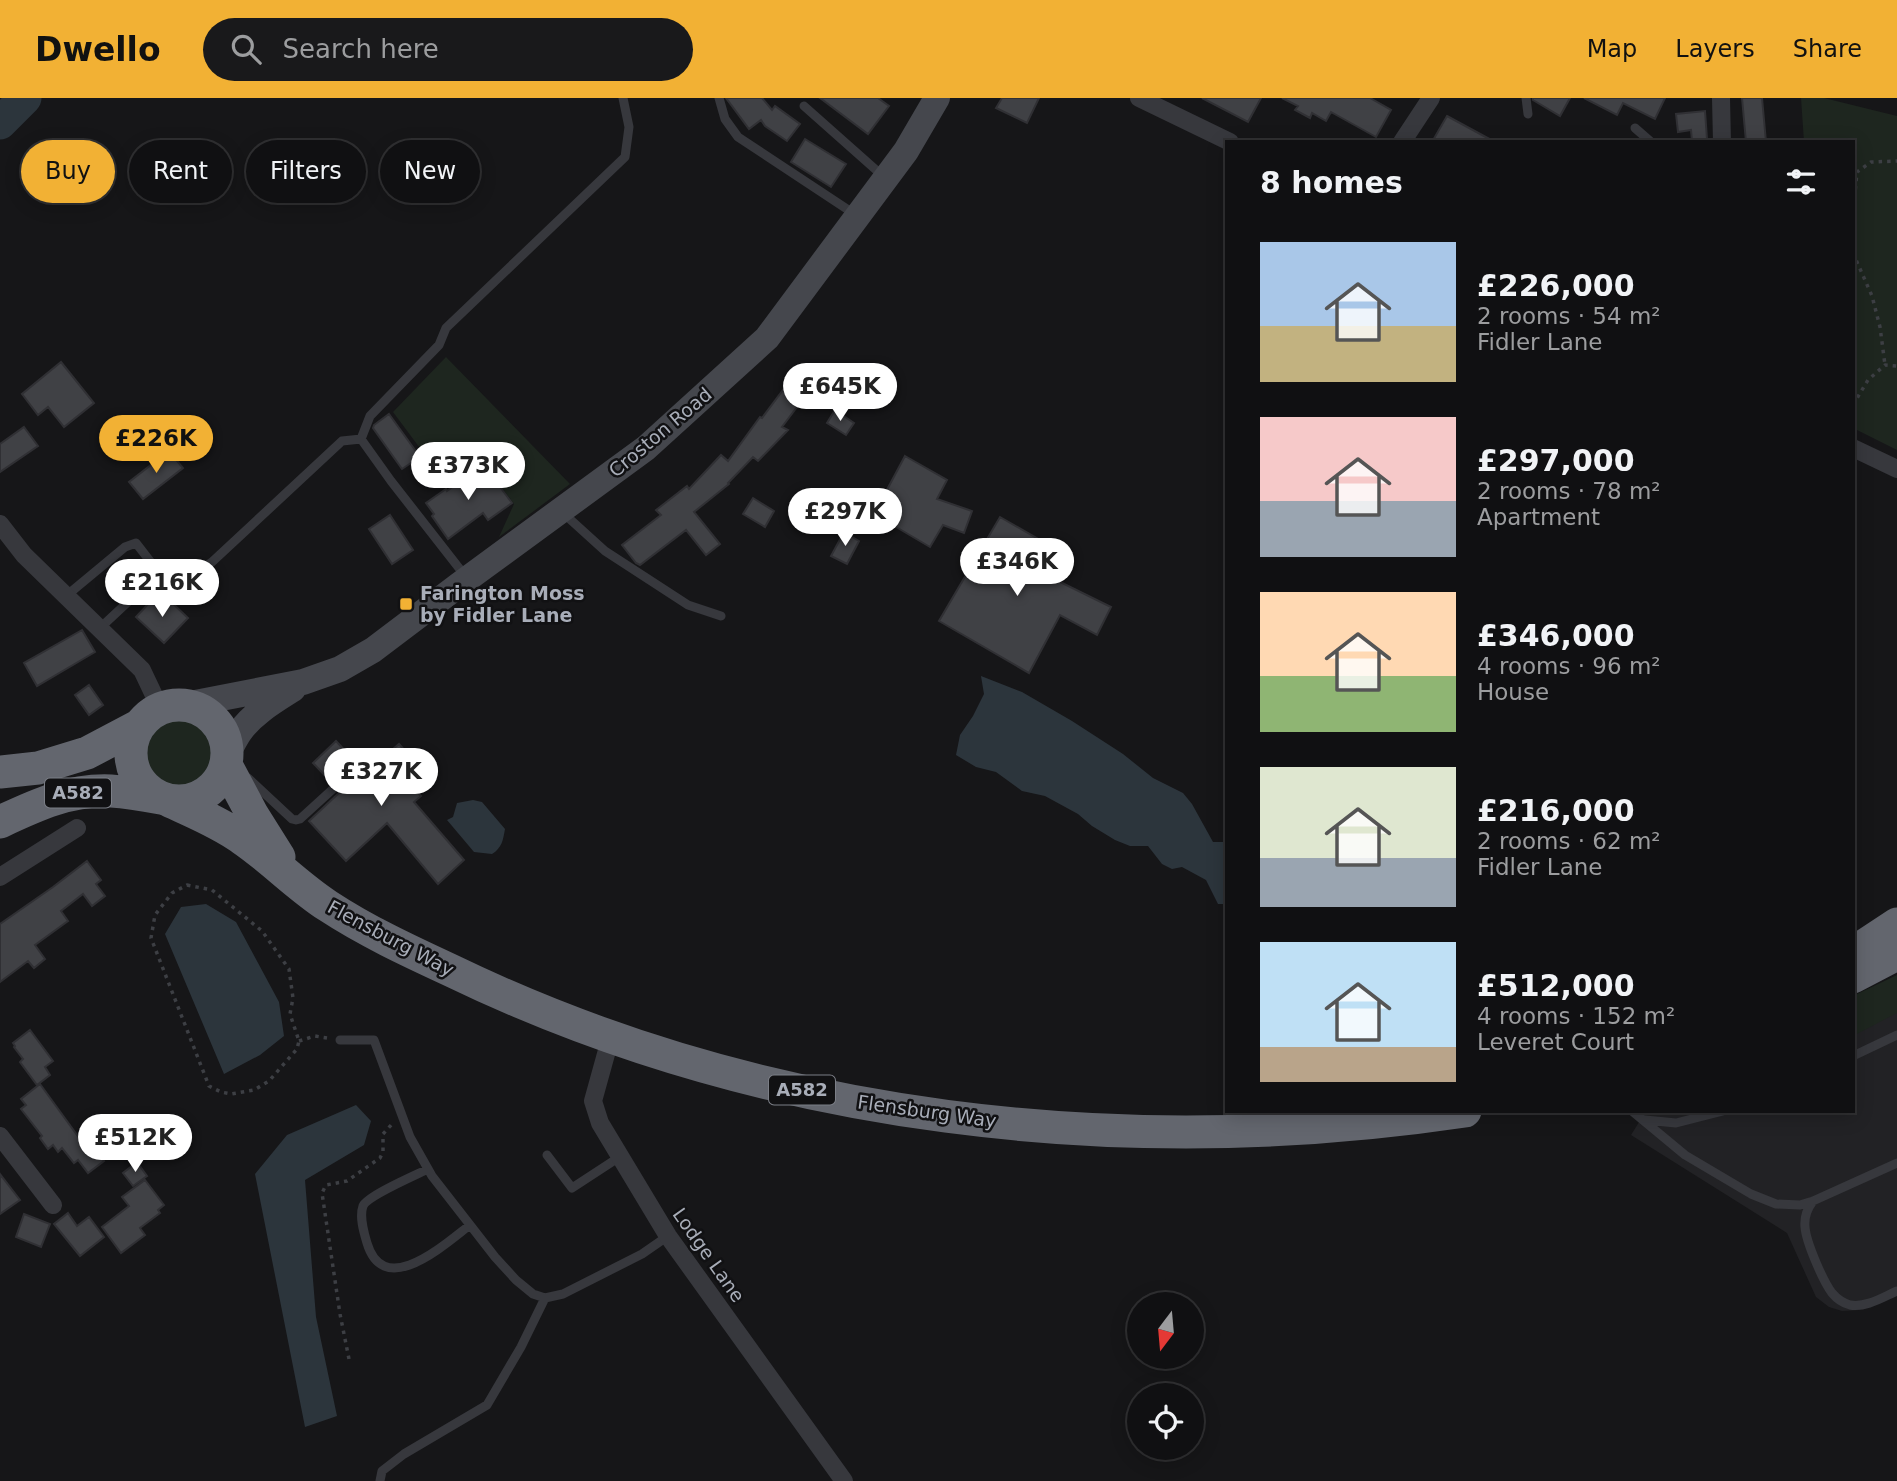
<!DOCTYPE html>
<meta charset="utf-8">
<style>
body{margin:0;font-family:"DejaVu Sans",sans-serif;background:#19191b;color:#f1f3f6;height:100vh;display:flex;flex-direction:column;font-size:26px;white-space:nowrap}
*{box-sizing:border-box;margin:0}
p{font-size:23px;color:#9c9d9f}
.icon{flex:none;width:38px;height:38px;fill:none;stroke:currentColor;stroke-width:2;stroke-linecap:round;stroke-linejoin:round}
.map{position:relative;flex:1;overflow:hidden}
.sheet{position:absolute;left:1225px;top:42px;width:630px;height:973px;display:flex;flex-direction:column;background:#101012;border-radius:0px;box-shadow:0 4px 18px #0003,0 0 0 2px #303032}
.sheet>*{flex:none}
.hud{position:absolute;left:21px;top:42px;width:665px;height:63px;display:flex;gap:14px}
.needle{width:46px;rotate:196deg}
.fabs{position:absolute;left:1127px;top:1194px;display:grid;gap:14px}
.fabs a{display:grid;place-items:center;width:77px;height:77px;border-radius:50%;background:#101012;box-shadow:0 4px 18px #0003,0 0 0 2px #303032;font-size:35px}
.price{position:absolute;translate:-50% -60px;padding:0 16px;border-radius:24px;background:#fff;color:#222;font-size:23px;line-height:46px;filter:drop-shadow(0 2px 4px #0008)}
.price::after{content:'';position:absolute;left:50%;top:42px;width:21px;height:16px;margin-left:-10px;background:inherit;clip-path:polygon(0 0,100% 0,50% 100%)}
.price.on{background:#f2b134;color:#111}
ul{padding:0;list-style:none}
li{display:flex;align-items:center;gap:21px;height:175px;padding:0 35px}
li span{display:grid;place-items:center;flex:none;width:196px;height:140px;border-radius:0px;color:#555}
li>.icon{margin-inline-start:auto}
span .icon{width:84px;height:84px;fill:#fffc;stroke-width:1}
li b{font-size:30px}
h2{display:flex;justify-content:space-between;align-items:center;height:84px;padding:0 35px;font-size:30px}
.chip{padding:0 24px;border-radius:32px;background:#101012;box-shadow:0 4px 18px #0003,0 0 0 2px #303032;font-size:24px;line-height:63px}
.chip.on{background:#f2b134;color:#111}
header{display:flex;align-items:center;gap:42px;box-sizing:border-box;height:98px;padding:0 35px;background:#f2b134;color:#111}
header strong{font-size:33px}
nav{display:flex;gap:38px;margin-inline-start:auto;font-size:24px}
.search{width:490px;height:63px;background:#19191b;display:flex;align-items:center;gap:18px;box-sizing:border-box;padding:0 24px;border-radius:38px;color:#9c9d9f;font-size:26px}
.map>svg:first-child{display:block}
.built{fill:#222225}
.green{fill:#1e261f}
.water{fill:#2c353c}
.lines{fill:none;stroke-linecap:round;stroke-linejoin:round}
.river{stroke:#2c353c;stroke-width:33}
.building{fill:#404145;stroke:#303034;stroke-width:2}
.path{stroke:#3d3f44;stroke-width:3.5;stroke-dasharray:3.5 5;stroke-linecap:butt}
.lane{stroke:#37383d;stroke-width:9}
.street{stroke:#37383d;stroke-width:18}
.secondary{stroke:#45474d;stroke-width:26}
.highway{stroke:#63666e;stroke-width:33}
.poi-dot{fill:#f2b134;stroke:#111113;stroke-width:2.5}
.labels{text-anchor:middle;stroke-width:5;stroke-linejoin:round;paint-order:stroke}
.shield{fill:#111113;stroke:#7b7e86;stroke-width:2}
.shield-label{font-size:18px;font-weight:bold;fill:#a8adb8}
.street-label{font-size:19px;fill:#a8adb8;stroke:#111113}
.poi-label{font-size:19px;font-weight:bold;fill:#a8adb8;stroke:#111113;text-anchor:start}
</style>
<header>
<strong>Dwello</strong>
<div class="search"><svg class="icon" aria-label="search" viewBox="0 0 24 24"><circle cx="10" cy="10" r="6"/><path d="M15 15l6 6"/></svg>Search here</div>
<nav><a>Map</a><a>Layers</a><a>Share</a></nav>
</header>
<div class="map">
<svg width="1897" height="1383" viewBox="0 0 1897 1383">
<rect width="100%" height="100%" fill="#161618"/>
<!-- built -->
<path class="built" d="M 1897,909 L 1897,1195 L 1859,1212 L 1842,1213 L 1829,1209 L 1816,1199 L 1787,1135 L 1631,1037 L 1646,1013 L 1853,1013 L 1853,932 Z"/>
<!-- green -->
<path class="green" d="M 1801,0 L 1824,0 L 1897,18 L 1897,352 L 1853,330 L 1853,44 L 1804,44 Z
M 446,259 L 570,386 L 499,439 L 514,406 L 478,358 L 455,374 L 446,365 L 437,373 L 393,314 Z
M147 655a34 34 0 1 1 68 0a34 34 0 1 1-68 0Z
M 1897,877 L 1897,915 L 1853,938 L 1853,898 Z"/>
<!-- water -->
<path class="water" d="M 981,578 L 1022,594 L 1072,623 L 1123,656 L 1153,680 L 1183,695 L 1192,706 L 1213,744 L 1227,744 L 1227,806 L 1218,806 L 1206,782 L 1182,769 L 1172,771 L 1162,766 L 1148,748 L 1130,748 L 1115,742 L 1092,728 L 1078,716 L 1045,698 L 1022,693 L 996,674 L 976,669 L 956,657 L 960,637 L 973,618 L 984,596 Z
M 473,702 L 482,704 L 505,731 C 503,742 502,750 492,756 L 474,754 L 447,722 L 453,719 L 457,705 Z
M 206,806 L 236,824 L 279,904 L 284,938 L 260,957 L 224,976 L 165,836 L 181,809 Z
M 356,1007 L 371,1023 L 364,1047 L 305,1082 L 316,1219 L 337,1318 L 305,1329 L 255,1076 L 287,1037 Z"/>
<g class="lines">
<!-- river -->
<path class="river" d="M 0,25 L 25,0"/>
</g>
<!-- building -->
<path class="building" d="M 726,0 L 762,0 L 772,12 L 775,8 L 800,26 L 787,43 L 765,28 L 761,22 L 749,31 Z
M 820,0 L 878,0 L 889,8 L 868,36 Z
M 1002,0 L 1039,0 L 1027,25 L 996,10 Z
M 1202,0 L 1261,0 L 1248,24 Z
M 1282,0 L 1370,0 L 1391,12 L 1376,39 L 1331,14 L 1326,23 L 1312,15 L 1310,20 L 1295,12 L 1298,8 Z
M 1533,0 L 1570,0 L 1560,18 L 1533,2 Z
M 1584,0 L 1665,0 L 1655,21 L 1623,5 L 1617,17 Z
M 1742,0 L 1762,0 L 1766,44 L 1746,44 Z
M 1705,13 L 1707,41 L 1692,43 L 1691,32 L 1678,34 L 1676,16 Z
M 1447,18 L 1495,44 L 1432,44 Z
M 805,41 L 846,66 L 831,89 L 791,64 Z
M 61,264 L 94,305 L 64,329 L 48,309 L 38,317 L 22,296 Z
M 783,292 L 800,305 L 782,329 L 788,332 L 758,363 L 753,359 L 728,385 L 729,386 L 694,414 L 720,446 L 706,457 L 686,432 L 640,467 L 636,465 L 622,447 L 661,417 L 656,412 L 687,388 L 689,391 L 721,357 L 728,363 L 760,319 L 762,320 Z
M 835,312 L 854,325 L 846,337 L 827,325 Z
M 389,316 L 420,359 L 402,371 L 373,330 L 374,327 Z
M 24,329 L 38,348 L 0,374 L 0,346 Z
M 169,353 L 183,370 L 143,401 L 129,384 Z
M 905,358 L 947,382 L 937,401 L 972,413 L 964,435 L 943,427 L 930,449 L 874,416 Z
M 483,366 L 512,405 L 488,422 L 483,415 L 448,441 L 432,418 L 434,416 L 426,405 L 446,391 L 447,393 Z
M 753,400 L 774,413 L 765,429 L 743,416 Z
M 390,417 L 413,452 L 392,466 L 369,431 Z
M 1000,419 L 1059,453 L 1046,477 L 1111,509 L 1097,537 L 1060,517 L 1029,575 L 939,523 Z
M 844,434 L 859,443 L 847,466 L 831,458 Z
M 167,500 L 188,520 L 164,545 L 136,519 L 151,503 L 158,510 Z
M 82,532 L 95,554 L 37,588 L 24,565 Z
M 89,587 L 103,607 L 89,617 L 75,597 Z
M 336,643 L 363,672 L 382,655 L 385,658 L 399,646 L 431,682 L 417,694 L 421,698 L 414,704 L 464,762 L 438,786 L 387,725 L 346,763 L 309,723 L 340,694 L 340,686 L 335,683 L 331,684 L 313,665 Z
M 87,763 L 101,782 L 96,786 L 105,798 L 92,808 L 83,796 L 61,813 L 68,823 L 35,847 L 45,861 L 34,870 L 28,863 L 0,884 L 0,826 L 53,789 Z
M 30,932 L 53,963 L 45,969 L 50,977 L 37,987 L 20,964 L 23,961 L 14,949 L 15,948 L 13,945 Z
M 40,986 L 80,1041 L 85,1037 L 104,1063 L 88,1075 L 78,1062 L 74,1065 L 62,1050 L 58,1054 L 53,1047 L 48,1051 L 40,1040 L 42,1038 L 21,1011 L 26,1007 L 21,1001 Z
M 137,1064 L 147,1078 L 133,1088 L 123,1075 Z
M 0,1076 L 20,1102 L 0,1116 Z
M 145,1082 L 164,1107 L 158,1112 L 160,1115 L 140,1130 L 145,1137 L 121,1155 L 102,1129 L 129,1108 L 122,1099 Z
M 68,1115 L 77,1128 L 89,1119 L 104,1139 L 80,1158 L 54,1126 Z
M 24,1116 L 50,1126 L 41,1149 L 16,1139 Z"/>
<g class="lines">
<!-- path -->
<path class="path" d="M 1853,117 L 1857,74 L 1871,64 L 1897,63
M 1853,155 L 1872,198 L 1880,229 L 1885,267
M 1853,307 L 1868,282 L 1885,267 L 1897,268
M 187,787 L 212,792 L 262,833 L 289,871 L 293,900 L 290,916 L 299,943 L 297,951 L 269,983 L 254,992 L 231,996 L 221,994 L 209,988 L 151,840 L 155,817 L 172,795 Z
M 299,943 L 315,938 L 327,940
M 349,1261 L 340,1216 L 322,1095 L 326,1087 L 347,1083 L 380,1060 L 383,1054 L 383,1036 L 393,1025"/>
<!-- lane -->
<path class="lane" d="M 719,0 L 725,21 L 738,39 L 856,117
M 1526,0 L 1528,16
M 804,8 L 884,79
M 1635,30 L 1651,44
M 361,341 L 370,318 L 439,247 L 446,230 L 625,59 L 629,29 L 623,0
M 562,414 L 605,453 L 688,507 L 721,518
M 66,498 L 125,449 L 136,445 L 160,476
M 100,530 L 144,489 L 160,476 L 191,478 L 212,464 L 342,343 L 361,341 L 391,383 L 466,479
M 248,680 L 292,721 L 296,722 L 300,721 L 334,690
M 340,942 L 374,942 L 410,1039 L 432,1078 L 495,1159 L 516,1182 L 533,1196 L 545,1200 L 563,1196 L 642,1156 L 668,1138
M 1853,958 L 1897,937
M 1632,1013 L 1685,1057 L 1751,1096 L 1776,1106 L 1800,1107 L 1813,1103 L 1897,1065
M 1645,1022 L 1676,1025 L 1723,1013
M 547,1057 L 572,1090 L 621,1058
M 428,1071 C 416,1077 367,1098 363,1108 C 359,1119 364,1135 367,1145 C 384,1202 445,1146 470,1127
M 1813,1103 C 1807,1111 1804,1119 1805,1129 C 1806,1144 1823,1183 1832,1195 C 1837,1201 1843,1205 1850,1207 C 1866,1210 1883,1199 1897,1193
M 380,1383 L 382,1373 L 404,1356 L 487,1307 L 521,1249 L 545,1200"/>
<!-- street -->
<path class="street" d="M 1139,0 L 1230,44
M 1721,0 L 1722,44
M 1402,44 L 1431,0
M 1853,350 L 1897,371
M 0,426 L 24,457 L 142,572 L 160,610
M 0,779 L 77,730
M 611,938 L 593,1003 L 600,1025 L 668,1138 L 844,1383
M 0,1038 L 53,1107"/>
<!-- secondary -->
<path class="secondary" d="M 185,607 L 303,584 L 340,571 L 373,552 L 459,487 L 646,350 L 767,240 L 906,53 L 937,0
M 228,655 C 231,649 235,641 239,635 C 252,616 274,603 293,591"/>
<!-- highway -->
<path class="highway" d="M131 655a48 48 0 1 1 96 0a48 48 0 1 1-96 0Z
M 226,667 L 252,716 L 279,759
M 0,674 L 38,670 L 87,655 L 140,627
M 168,702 C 193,714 219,724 241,740 C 272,761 297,788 328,808 C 366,833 409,853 450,872 C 762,1023 1124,1064 1465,1013
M 0,724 C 36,707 71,691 111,693 C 128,694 145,697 161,700
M 1853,855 L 1897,826
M 1853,879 L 1897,856"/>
</g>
<!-- markers -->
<rect class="poi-dot" x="399" y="499" width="14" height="14" rx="3.5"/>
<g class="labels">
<!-- shield labels -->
<g class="shield">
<rect x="45" y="680.5" width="66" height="29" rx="5"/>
<rect x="769" y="977.5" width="66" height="29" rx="5"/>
</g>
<g class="shield-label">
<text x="78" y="701">A582</text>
<text x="802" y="998">A582</text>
</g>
<!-- street labels -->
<g class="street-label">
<text transform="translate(660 334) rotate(-40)" y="7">Croston Road</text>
<text transform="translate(391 840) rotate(28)" y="7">Flensburg Way</text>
<text transform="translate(927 1013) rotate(8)" y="7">Flensburg Way</text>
<text transform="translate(709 1157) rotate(55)" y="7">Lodge Lane</text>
</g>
<!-- poi labels -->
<g class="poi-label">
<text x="420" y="502">Farington Moss<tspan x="420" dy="22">by Fidler Lane</tspan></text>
</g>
</g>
</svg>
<div class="fabs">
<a><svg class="needle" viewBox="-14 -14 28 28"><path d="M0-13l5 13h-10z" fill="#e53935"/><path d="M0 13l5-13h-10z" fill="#9c9d9f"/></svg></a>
<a><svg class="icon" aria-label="locate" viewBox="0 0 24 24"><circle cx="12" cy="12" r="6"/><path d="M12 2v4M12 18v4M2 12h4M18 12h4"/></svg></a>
</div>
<b class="price" style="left:840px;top:325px">£645K</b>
<b class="price on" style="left:156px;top:377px">£226K</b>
<b class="price" style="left:468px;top:404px">£373K</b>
<b class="price" style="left:845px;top:450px">£297K</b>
<b class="price" style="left:1017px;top:500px">£346K</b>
<b class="price" style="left:162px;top:521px">£216K</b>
<b class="price" style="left:381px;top:710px">£327K</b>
<b class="price" style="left:135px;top:1076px">£512K</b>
<div class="hud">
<a class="chip on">Buy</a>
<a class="chip">Rent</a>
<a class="chip">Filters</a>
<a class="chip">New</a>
</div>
<section class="sheet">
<h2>8 homes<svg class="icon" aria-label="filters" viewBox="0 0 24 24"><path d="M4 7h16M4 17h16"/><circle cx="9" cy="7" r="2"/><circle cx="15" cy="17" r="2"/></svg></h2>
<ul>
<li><span style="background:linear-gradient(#a9c7e8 60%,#c2b280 0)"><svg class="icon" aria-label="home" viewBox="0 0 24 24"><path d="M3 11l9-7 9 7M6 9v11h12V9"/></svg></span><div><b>£226,000</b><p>2 rooms · 54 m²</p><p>Fidler Lane</p></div></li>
<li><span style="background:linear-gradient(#f6c9c9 60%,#9aa5b1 0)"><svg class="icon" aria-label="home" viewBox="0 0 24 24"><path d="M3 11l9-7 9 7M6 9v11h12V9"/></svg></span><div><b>£297,000</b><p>2 rooms · 78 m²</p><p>Apartment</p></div></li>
<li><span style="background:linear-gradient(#ffd9b3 60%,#8fb573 0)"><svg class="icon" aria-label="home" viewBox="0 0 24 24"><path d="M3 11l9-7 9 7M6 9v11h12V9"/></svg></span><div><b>£346,000</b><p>4 rooms · 96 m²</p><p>House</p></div></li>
<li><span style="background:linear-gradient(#dfe7d0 65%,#9aa5b1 0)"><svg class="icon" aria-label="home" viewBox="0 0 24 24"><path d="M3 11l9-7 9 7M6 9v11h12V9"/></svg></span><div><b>£216,000</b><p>2 rooms · 62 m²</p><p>Fidler Lane</p></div></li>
<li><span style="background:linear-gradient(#bfe0f5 75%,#b9a48a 0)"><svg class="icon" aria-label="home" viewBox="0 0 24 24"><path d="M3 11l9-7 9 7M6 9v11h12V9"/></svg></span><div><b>£512,000</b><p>4 rooms · 152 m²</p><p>Leveret Court</p></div></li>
</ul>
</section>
</div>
